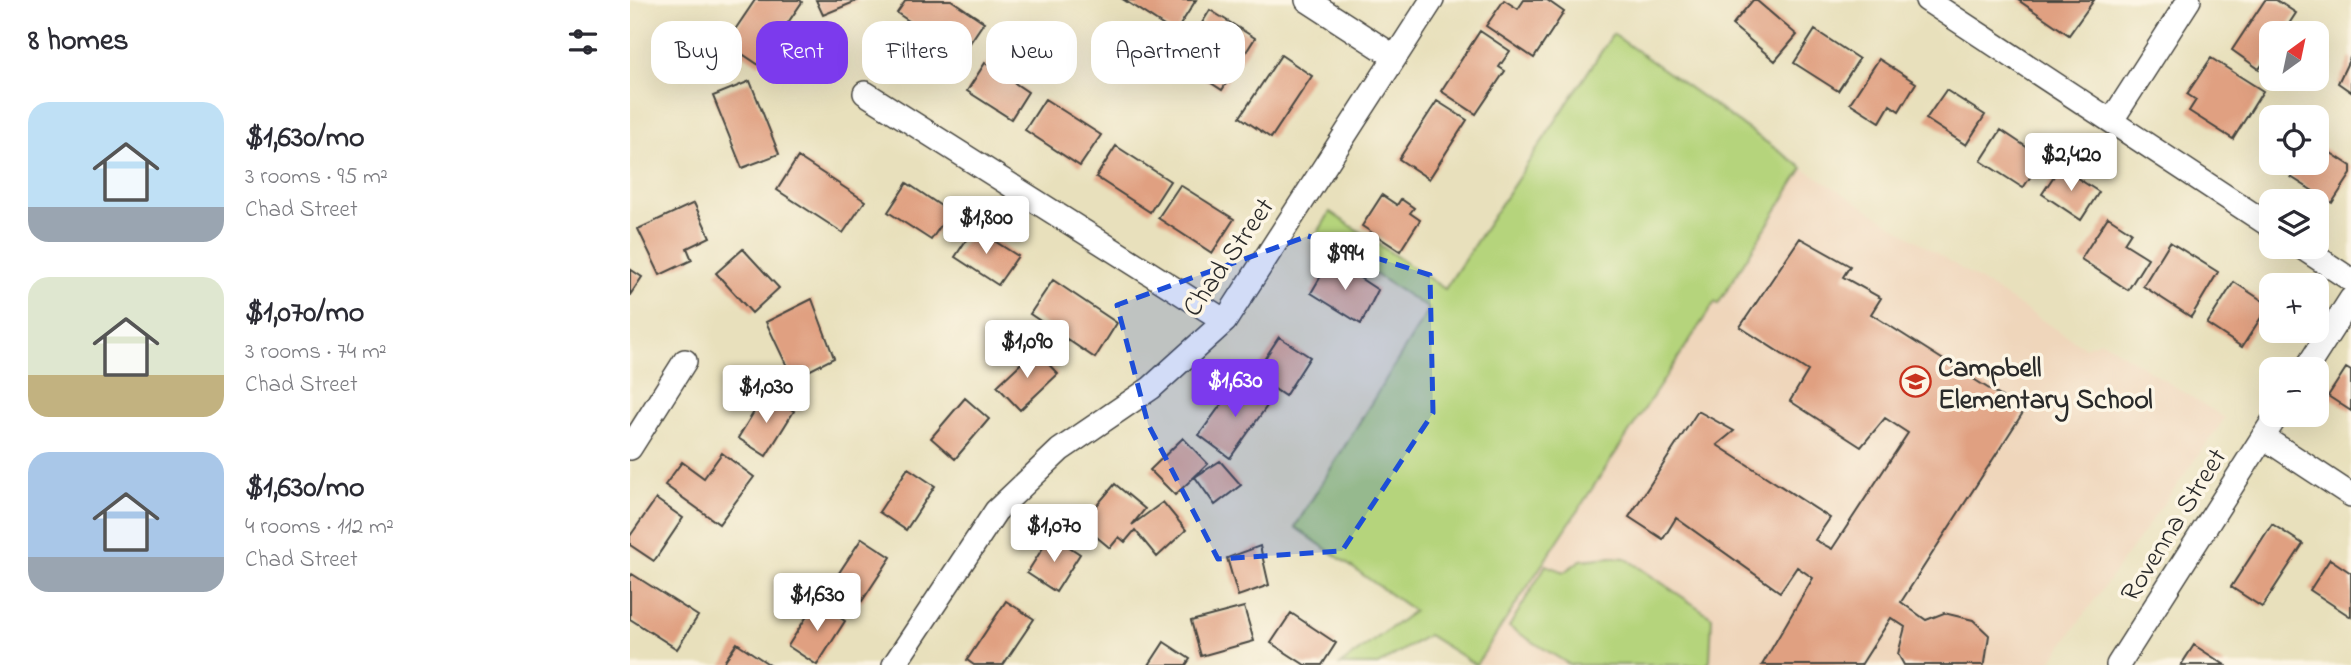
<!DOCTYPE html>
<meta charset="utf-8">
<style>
body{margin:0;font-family:"Indie Flower",sans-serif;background:#f2f2f3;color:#2b2b33;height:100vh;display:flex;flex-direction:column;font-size:26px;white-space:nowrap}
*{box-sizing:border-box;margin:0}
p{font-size:23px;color:#7c7c81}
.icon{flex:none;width:38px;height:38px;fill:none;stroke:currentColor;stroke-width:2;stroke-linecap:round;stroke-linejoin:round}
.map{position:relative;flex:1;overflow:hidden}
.side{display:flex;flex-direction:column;background:#fff;width:630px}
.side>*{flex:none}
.top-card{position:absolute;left:21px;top:21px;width:665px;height:63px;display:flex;gap:14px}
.needle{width:46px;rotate:33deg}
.tools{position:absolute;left:1629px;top:21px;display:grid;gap:14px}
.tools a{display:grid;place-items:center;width:70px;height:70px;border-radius:14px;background:#fff;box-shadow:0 7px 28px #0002;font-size:35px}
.price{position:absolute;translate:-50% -60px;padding:0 16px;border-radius:7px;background:#fff;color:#222;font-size:23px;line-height:46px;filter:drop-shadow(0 2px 4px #0008)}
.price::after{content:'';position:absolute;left:50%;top:42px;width:21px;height:16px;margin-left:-10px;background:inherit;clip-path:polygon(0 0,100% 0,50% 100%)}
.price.on{background:#7c3aed;color:#fff}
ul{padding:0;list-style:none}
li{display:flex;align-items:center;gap:21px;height:175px;padding:0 28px}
li span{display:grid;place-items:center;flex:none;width:196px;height:140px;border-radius:21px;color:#555}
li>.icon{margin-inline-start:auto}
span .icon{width:84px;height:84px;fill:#fffc;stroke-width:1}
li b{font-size:30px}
h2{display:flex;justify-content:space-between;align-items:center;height:84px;padding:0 28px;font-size:30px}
.chip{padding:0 24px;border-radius:21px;background:#fff;box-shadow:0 7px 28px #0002;font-size:24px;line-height:63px}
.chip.on{background:#7c3aed;color:#fff}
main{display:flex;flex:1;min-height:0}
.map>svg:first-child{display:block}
.built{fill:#efd6bb}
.green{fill:#b5d47b;stroke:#708053;stroke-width:2}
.building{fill:#e0a081}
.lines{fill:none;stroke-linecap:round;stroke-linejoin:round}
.minor-casing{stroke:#474641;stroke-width:26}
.minor{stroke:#fff;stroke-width:23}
.marked{fill:#1d4ed8;fill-opacity:0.2;stroke:#1d4ed8;stroke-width:5;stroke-dasharray:14 9;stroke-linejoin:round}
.labels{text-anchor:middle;stroke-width:7;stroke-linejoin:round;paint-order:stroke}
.street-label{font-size:28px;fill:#2b2b2b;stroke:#fcf5e5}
.poi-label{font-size:28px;font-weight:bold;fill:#2b2b2b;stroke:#fcf5e5;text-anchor:start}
</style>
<main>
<section class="side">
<h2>8 homes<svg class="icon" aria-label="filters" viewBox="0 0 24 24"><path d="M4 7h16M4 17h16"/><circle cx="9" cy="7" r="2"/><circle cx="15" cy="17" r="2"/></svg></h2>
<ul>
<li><span style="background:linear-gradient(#bfe0f5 75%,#9aa5b1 0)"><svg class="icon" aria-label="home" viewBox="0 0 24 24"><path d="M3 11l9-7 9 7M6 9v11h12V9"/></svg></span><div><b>$1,630/mo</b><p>3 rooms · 95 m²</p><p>Chad Street</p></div></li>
<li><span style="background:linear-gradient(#dfe7d0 70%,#c2b280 0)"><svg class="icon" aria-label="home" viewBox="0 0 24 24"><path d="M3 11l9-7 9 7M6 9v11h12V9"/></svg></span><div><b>$1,070/mo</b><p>3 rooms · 74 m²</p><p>Chad Street</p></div></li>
<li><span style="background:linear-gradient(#a9c7e8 75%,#9aa5b1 0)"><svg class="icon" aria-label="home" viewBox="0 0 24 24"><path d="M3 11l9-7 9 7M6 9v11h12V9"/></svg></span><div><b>$1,630/mo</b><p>4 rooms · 112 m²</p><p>Chad Street</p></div></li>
</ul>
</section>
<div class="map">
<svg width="1721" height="665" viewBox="0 0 1721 665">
<rect width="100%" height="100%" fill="#fcf5e5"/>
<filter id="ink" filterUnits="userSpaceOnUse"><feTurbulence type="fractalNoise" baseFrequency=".0143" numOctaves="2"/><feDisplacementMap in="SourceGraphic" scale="14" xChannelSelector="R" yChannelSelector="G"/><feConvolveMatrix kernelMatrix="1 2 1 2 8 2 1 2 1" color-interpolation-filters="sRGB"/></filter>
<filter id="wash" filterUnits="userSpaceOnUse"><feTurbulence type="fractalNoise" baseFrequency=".00686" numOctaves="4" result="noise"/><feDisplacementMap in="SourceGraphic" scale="28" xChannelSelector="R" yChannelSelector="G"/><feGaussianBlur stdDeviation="1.57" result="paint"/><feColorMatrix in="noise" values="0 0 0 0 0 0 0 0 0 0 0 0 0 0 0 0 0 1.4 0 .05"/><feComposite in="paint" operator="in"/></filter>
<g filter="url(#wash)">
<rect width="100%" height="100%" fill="#e8e0bc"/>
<!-- built -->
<path class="built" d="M 1173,168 L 1454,347 L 1472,341 L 1595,418 L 1418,665 L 846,665 Z"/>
<!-- green -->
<path class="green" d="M 983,34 L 1173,168 L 1088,304 L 1085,302 L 846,665 L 798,635 L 748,665 L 710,665 L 784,611 L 665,527 L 799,309 L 686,236 L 700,212 L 815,289 Z
M 981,557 L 995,558 L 1082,617 L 1080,660 L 1077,665 L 940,665 L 879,627 L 916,565 L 934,572 L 951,560 Z"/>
<g id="blocks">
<!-- building -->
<path class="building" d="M 125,0 L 170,0 L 172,2 L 129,65 L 96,43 Z
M 186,0 L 229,0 L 193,15 Z
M 276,0 L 321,0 L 354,22 L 331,56 L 267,13 Z
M 494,0 L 566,0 L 545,33 Z
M 874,0 L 888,9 L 894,0 L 917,0 L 934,12 L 904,58 L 856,26 Z
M 1123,0 L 1126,0 L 1167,35 L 1145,61 L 1102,25 Z
M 1388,0 L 1464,0 L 1439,35 Z
M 1635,0 L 1646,0 L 1666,13 L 1653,33 L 1642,33 L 1642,51 L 1629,69 L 1602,50 Z
M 580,10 L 625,38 L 592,90 L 558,68 L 572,47 L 561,41 Z
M 1185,30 L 1229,59 L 1208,91 L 1164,63 Z
M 850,31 L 880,51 L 869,67 L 875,71 L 846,114 L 811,91 Z
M 651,55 L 682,76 L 641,138 L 610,117 Z
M 1721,56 L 1721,92 L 1708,83 Z
M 1581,58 L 1633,91 L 1603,139 L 1559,111 L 1566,100 L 1557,94 Z
M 1249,59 L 1286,83 L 1269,111 L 1260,105 L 1250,122 L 1220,103 Z
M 355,63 L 398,92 L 381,119 L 337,91 Z
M 120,81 L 149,154 L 112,168 L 83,96 Z
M 1316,90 L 1355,115 L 1336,145 L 1296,119 Z
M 415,99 L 471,135 L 450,166 L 395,130 Z
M 807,101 L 837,120 L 799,179 L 769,159 Z
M 1371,130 L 1413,158 L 1393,188 L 1351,161 Z
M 1687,144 L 1721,166 L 1721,174 L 1702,203 L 1661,177 L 1671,163 L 1687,163 Z
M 486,146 L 540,181 L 520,212 L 466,177 Z
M 168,157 L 235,201 L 213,233 L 147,190 Z
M 1430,167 L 1469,192 L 1451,220 L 1412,194 Z
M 277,183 L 320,212 L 301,240 L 258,212 Z
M 550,185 L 604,219 L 582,253 L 528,218 Z
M 752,195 L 767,205 L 771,199 L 784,208 L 780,213 L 790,220 L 770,251 L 732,226 Z
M 64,203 L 80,237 L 57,248 L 62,260 L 30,275 L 8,229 Z
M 1478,217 L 1501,232 L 1494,243 L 1518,258 L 1498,290 L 1451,259 Z
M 344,228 L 388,256 L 368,285 L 325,257 Z
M 1170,238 L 1220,266 L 1213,277 L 1251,298 L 1241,314 L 1394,411 L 1271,602 L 1296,620 L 1314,613 L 1343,620 L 1359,635 L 1355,663 L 1353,665 L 1274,665 L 1268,654 L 1275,627 L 1261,618 L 1231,665 L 1132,665 L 1183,578 L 1167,567 L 1150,592 L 1046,518 L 1033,539 L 999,517 L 1068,411 L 1104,431 L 1087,445 L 1200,518 L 1185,540 L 1202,549 L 1278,433 L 1255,418 L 1231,447 L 1160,401 L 1178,371 L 1110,327 Z
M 1540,242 L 1588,272 L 1561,317 L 1513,286 Z
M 113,249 L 149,288 L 122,313 L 86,273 Z
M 701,259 L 748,290 L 731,324 L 681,293 Z
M 0,269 L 12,277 L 0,295 Z
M 423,280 L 487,323 L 465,358 L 400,314 Z
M 1604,282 L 1639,305 L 1612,347 L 1577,324 Z
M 182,299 L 204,358 L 163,379 L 136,322 Z
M 649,337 L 680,357 L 655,396 L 624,375 Z
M 405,350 L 428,374 L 390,410 L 367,386 Z
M 1716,368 L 1721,371 L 1721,411 L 1698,396 Z
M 617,381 L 642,399 L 600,458 L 569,435 L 598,395 L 604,400 Z
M 135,394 L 164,411 L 136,456 L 108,438 Z
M 335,398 L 359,419 L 325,459 L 301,438 Z
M 553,438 L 578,464 L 545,495 L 520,470 Z
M 92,453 L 124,477 L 89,524 L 35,485 L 52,462 L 74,478 Z
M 590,461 L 611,485 L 585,505 L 565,477 Z
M 278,468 L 305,486 L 276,530 L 249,512 Z
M 485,484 L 515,509 L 502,525 L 533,502 L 556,530 L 527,557 L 505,530 L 495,542 L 489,537 L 480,548 L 451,524 Z
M 26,499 L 53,518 L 24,561 L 0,545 L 0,536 Z
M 1642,524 L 1673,544 L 1632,607 L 1601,587 Z
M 421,535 L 450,554 L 426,592 L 397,573 Z
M 232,538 L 261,557 L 232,601 L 203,582 Z
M 630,546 L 639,585 L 608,596 L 597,558 Z
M 1700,559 L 1721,573 L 1721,617 L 1680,590 Z
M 2,574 L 68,616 L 47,649 L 0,619 L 0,577 Z
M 376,601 L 404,619 L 373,665 L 344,665 L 337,660 Z
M 186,602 L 215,621 L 187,665 L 158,646 Z
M 614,607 L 624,641 L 571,656 L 561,621 Z
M 661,613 L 706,643 L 692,665 L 675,665 L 641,643 Z
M 534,642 L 560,659 L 556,665 L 519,665 Z
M 107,643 L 140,665 L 92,665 Z
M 1564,645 L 1595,665 L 1551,665 Z"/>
</g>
</g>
<g filter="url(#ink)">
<use href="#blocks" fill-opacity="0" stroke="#474641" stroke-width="2"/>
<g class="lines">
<defs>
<path id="minor" d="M 677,0 L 765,57
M 1297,0 L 1642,227
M 235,93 L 595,321
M 1482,120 L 1559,0
M 1671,247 L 1721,280
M 1676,369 L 1721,299
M 1633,437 L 1721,495
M 0,448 L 55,361
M 264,665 L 366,511 L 430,450 L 521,388 L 595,321 L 802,0
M 1488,665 L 1647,415"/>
</defs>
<!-- minor casing -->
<use href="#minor" class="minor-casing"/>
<!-- minor -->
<use href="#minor" class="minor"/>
</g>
</g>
<!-- marked area -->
<path class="marked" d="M 678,236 L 800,275 L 803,413 L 712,551 L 588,559 L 518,424 L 487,305 Z"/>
<!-- icons -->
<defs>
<symbol id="school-ring" viewBox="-11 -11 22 22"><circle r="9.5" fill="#fcf5e5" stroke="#c8321e" stroke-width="1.5"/><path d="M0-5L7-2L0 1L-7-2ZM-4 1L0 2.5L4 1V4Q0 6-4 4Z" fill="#c8321e"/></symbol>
</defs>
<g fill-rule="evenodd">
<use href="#school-ring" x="1268" y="364" width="35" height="35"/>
</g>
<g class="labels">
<!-- street labels -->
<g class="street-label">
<text transform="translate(597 256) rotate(-55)" y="10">Chad Street</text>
<text transform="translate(1542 524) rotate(-58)" y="10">Rovenna Street</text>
</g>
<!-- poi labels -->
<g class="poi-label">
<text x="1308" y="376">Campbell<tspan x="1308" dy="32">Elementary School</tspan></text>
</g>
</g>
</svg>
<div class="tools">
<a><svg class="needle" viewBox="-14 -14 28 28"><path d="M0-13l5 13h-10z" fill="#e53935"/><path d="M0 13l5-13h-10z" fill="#7c7c81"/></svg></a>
<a><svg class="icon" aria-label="locate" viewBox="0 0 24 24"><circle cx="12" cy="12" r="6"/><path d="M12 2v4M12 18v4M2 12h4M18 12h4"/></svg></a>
<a><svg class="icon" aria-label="layers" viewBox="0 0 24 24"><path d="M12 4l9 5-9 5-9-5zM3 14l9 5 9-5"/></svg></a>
<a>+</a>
<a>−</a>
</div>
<b class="price" style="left:1441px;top:193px">$2,420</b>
<b class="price" style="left:356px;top:256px">$1,800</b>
<b class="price" style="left:715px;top:292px">$994</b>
<b class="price" style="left:397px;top:380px">$1,090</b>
<b class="price on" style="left:605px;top:419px">$1,630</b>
<b class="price" style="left:136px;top:425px">$1,030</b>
<b class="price" style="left:424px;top:564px">$1,070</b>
<b class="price" style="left:187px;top:633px">$1,630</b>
<div class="top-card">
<a class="chip">Buy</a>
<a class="chip on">Rent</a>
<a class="chip">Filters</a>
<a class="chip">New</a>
<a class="chip">Apartment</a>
</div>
</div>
</main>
